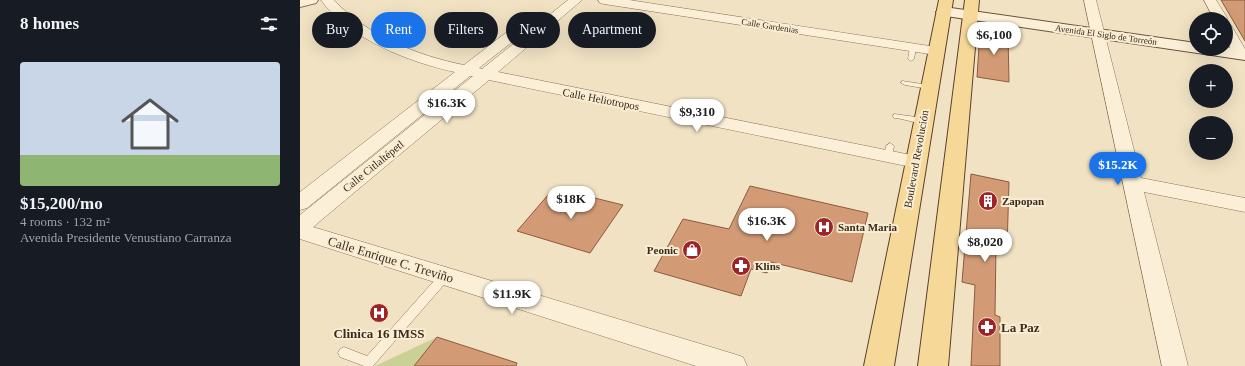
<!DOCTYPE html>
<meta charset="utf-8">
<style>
body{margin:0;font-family:Georgia,serif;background:#20242c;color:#f1f3f6;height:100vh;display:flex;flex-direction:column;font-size:15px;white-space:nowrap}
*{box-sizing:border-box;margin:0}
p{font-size:13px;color:#9ea1a6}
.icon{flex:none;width:22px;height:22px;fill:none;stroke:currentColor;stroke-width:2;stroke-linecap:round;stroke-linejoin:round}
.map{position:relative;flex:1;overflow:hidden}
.details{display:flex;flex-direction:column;background:#171b24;width:300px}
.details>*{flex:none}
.banner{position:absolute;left:12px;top:12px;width:380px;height:36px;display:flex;gap:8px}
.buttons{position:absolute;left:889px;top:12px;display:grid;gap:8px}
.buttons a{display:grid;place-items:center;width:44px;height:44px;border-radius:50%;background:#171b24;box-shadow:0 4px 16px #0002;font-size:20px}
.price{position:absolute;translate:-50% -34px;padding:0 9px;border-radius:14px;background:#fff;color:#222;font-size:13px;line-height:26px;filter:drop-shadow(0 1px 2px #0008)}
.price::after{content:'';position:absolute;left:50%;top:24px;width:12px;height:9px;margin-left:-6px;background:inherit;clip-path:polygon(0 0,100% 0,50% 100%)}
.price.on{background:#1a73e8;color:#fff}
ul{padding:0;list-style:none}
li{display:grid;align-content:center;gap:8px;height:212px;padding:0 20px}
li span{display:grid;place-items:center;height:124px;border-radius:4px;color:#555}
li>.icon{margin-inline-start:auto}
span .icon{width:72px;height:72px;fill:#fffc;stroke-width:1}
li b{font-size:17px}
h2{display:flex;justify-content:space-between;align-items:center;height:48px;padding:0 20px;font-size:17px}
.chip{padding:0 14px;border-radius:18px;background:#171b24;box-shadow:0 4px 16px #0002;font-size:14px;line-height:36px}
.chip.on{background:#1a73e8;color:#fff}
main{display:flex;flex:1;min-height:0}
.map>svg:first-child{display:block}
.green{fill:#cad096}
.building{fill:#d29b76;stroke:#8d5b3c}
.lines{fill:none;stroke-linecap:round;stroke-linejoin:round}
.service-casing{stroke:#8c7358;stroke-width:1}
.minor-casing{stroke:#8c7358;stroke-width:1}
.tertiary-casing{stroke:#8c7358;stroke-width:2}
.secondary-casing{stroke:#6e543b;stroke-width:2}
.primary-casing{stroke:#5a412d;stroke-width:2}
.service{fill:#fbf0d7;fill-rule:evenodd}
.minor{fill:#fbf0d7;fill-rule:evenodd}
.tertiary{fill:#fbf0d7;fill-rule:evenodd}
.secondary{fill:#fbf0d7;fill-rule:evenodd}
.primary{fill:#f6d898;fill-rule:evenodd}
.labels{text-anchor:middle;stroke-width:4;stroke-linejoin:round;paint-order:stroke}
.far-street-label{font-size:9px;fill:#3b2b1d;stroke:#f8edd3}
.street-label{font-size:11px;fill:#3b2b1d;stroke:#f8edd3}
.poi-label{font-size:11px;font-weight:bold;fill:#3b2b1d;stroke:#f8edd3;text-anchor:start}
.near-street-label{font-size:13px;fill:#3b2b1d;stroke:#f8edd3}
.near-poi-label{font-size:13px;font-weight:bold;fill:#3b2b1d;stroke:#f8edd3;text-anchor:start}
</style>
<main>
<section class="details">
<h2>8 homes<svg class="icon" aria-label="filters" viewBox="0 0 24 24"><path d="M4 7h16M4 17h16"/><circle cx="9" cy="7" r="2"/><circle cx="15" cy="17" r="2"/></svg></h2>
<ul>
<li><span style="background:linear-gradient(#c9d6e8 75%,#8fb573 0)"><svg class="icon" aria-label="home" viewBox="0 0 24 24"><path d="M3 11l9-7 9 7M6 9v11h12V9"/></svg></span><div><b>$15,200/mo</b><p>4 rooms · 132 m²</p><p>Avenida Presidente Venustiano Carranza</p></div></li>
</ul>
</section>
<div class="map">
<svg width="945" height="366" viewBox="0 0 945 366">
<rect width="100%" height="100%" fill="#f1e2c3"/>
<!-- green -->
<path class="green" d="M 137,337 L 114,366 L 75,366 Z"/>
<!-- building -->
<path class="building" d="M 921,0 L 945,0 L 945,41 Z
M 680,30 L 708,34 L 709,82 L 677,77 Z
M 671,174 L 709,182 L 707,249 L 696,246 L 695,315 L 700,317 L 700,366 L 671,366 L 675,285 L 662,282 Z
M 450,186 L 568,213 L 552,282 L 471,262 L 467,273 L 451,269 L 441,296 L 354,271 L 383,219 L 429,229 Z
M 254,188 L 323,205 L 290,253 L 217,231 Z
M 137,337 L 217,363 L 216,366 L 114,366 Z"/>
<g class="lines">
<defs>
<path id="service" d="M 613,46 L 616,48 L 614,59 L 611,61 L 608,59 L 610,48 Z
M 602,81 L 629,85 L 633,87 L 629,89 L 605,85 L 601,83 Z
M 594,114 L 623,118 L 627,121 L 623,124 L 597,118 L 594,118 L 593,116 Z
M 590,143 L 594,146 L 592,157 L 588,160 L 584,157 L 586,146 Z
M 145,272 L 149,273 L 150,276 L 149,279 L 73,366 L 64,366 L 40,357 L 38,353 L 40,349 L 44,347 L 67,356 L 141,273 Z"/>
<path id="minor" d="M 21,0 L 34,0 C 66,35 118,56 164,65 L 221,21 L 231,21 L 233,24 L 231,27 L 179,68 L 182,69 L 268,0 L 282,0 L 198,72 L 616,156 L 622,158 L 625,162 L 622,166 L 616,168 L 189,80 L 13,227 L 434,354 L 443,357 L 447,366 L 396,366 L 0,239 L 0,215 L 173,76 L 170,76 L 7,208 L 0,210 L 0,192 L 155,72 C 111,63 47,38 21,0 Z
M 298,0 L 329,0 L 636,47 L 641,48 L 643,51 L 641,54 L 636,55 L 304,4 L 300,3 Z
M 784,0 L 796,0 L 841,178 L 945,198 L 945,212 L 844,192 L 888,366 L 862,366 Z
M 904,0 L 916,0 L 928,19 L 926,21 L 926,19 L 914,19 Z
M 926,24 L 931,25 L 945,49 L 945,57 L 936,57 C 927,45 926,39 926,24 Z"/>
<path id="tertiary" d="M 0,0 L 18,0 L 16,3 L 0,7 Z"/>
<path id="secondary" d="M 644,7 L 896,43 L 896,49 L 926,49 L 926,47 L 945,50 L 945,60 L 639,15 L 636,12 L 639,9 Z"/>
<path id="primary" d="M 639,0 L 653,0 L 594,366 L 564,366 Z
M 665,0 L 679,0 L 648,366 L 618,366 Z"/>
</defs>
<!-- service casing -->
<use href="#service" class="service-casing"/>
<!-- minor casing -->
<use href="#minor" class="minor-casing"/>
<!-- tertiary casing -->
<use href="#tertiary" class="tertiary-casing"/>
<!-- secondary casing -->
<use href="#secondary" class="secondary-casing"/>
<!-- primary casing -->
<use href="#primary" class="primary-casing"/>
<!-- service -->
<use href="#service" class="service"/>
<!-- minor -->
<use href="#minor" class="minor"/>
<!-- tertiary -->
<use href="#tertiary" class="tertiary"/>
<!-- secondary -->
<use href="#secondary" class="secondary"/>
<!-- primary -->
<use href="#primary" class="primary"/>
</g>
<!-- icons -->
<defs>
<symbol id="building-disc" viewBox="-11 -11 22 22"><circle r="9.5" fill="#9f2427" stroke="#f8edd3"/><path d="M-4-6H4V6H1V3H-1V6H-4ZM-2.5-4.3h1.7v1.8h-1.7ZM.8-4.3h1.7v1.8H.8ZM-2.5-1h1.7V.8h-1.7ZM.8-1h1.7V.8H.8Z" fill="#fff"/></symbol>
<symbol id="hospital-disc" viewBox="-11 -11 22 22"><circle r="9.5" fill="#9f2427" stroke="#f8edd3"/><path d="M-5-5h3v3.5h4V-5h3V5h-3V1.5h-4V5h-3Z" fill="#fff"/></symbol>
<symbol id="shop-disc" viewBox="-11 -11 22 22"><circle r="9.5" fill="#9f2427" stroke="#f8edd3"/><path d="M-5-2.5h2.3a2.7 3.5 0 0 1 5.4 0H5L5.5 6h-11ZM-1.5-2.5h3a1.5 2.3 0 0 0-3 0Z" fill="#fff"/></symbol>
<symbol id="pharmacy-disc" viewBox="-11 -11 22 22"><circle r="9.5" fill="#9f2427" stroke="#f8edd3"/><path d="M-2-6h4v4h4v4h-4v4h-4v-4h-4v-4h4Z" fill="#fff"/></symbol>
</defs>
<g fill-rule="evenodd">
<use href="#building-disc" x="677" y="190" width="22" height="22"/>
<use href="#hospital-disc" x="513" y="216" width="22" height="22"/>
<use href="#shop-disc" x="381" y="239" width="22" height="22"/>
<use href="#pharmacy-disc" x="430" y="255" width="22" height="22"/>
<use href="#hospital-disc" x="68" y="302" width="22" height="22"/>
<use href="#pharmacy-disc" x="676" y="316" width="22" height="22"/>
</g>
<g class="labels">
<!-- far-street labels -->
<g class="far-street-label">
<text transform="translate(470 26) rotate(9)" y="3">Calle Gardenias</text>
<text transform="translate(806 35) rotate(8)" y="3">Avenida El Siglo de Torreón</text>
</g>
<!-- street labels -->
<g class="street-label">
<text transform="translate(301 99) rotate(11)" y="4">Calle Heliotropos</text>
<text transform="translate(616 159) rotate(-80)" y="4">Boulevard Revolución</text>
<text transform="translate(73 166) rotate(-39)" y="4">Calle Citlaltépetl</text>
</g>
<!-- poi labels -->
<g class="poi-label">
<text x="702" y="205">Zapopan</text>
<text x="538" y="231">Santa Maria</text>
<text x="378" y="254" text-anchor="end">Peonic</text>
<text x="455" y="270">Klins</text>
</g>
<!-- near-street labels -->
<g class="near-street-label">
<text transform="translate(91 259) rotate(17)" y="5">Calle Enrique C. Treviño</text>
</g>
<!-- near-poi labels -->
<g class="near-poi-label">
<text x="701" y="332">La Paz</text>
<text x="79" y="338" text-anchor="middle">Clinica 16 IMSS</text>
</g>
</g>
</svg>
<div class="buttons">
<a><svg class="icon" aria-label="locate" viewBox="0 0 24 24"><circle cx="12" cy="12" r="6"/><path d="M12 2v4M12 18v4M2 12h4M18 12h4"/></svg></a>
<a>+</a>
<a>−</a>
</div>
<b class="price" style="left:694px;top:56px">$6,100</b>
<b class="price" style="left:147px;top:124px">$16.3K</b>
<b class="price" style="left:397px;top:133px">$9,310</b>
<b class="price on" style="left:818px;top:186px">$15.2K</b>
<b class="price" style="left:271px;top:220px">$18K</b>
<b class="price" style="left:467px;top:242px">$16.3K</b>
<b class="price" style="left:685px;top:263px">$8,020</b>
<b class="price" style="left:212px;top:315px">$11.9K</b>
<div class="banner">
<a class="chip">Buy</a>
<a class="chip on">Rent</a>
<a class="chip">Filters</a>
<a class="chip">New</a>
<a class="chip">Apartment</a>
</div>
</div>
</main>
